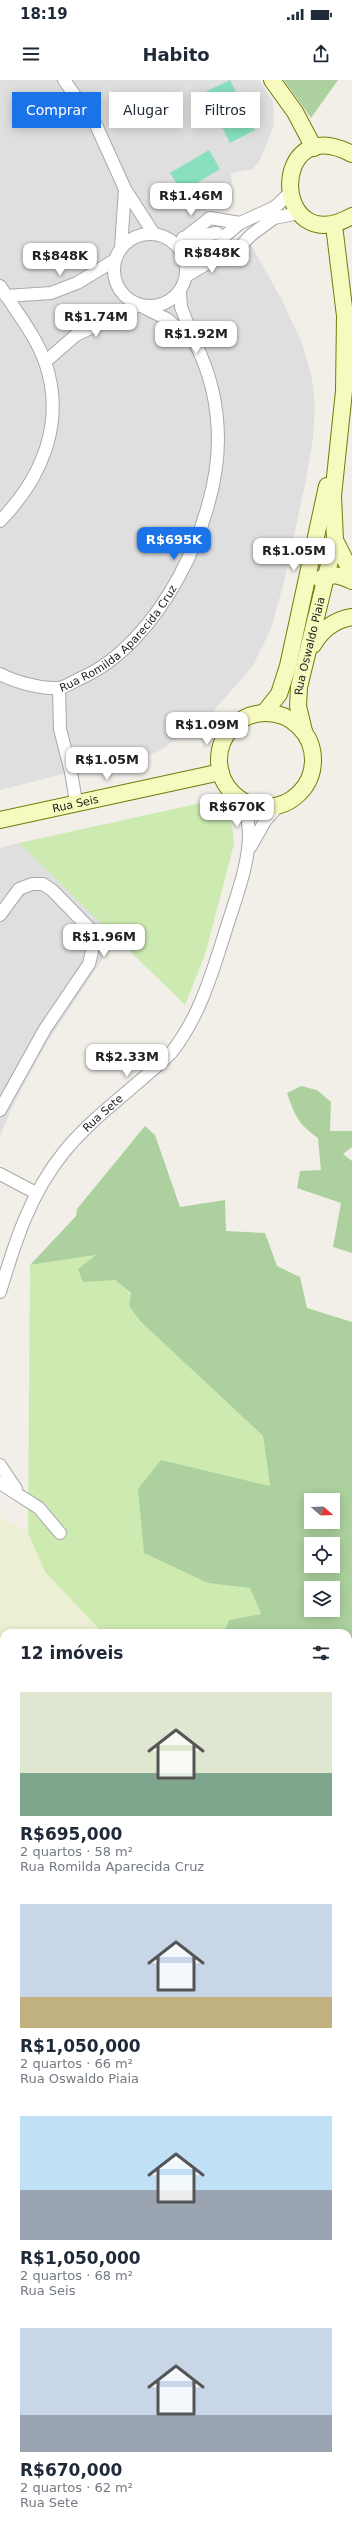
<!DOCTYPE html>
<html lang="pt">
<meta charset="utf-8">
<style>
body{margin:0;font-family:"DejaVu Sans",sans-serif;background:#f6f6f7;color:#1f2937;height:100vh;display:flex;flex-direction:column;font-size:15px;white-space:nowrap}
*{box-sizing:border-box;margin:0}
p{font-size:13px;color:#747a83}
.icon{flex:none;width:22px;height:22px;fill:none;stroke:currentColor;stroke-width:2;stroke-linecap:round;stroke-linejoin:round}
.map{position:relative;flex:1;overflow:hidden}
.sheet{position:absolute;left:0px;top:1549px;width:352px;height:904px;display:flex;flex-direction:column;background:#fff;border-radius:12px 12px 0 0;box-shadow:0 2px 10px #0003}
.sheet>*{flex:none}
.hud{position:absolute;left:12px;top:12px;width:328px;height:36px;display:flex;gap:8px}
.needle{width:26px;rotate:109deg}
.buttons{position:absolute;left:304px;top:1413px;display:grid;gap:8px}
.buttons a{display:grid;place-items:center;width:36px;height:36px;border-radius:0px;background:#fff;box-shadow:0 2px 10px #0003;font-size:20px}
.price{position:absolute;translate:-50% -34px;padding:0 9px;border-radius:8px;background:#fff;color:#222;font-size:13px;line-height:26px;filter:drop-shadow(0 1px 2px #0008)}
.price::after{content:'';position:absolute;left:50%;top:24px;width:12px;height:9px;margin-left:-6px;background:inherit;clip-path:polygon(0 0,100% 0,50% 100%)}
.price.active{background:#1a73e8;color:#fff}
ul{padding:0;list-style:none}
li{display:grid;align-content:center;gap:8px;height:212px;padding:0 20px}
li span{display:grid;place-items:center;height:124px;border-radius:0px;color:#555}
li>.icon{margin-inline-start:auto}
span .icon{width:72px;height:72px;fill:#fffc;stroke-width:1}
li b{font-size:17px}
h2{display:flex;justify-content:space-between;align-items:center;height:48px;padding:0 20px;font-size:17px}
.pill{padding:0 14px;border-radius:0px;background:#fff;box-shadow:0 2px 10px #0003;font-size:14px;line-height:36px}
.pill.active{background:#1a73e8;color:#fff}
.status{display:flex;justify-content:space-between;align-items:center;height:28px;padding:0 20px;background:#fff;direction:ltr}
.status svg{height:11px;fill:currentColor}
header{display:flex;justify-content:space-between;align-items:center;height:52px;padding:0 20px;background:#fff;font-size:18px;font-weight:700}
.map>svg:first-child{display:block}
.residential{fill:#e0dfdf}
.farmland{fill:#eef0d5}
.grass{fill:#cdebb0}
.forest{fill:#add19e;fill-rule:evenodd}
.pitch{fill:#88e0be}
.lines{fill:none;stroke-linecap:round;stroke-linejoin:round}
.street-tunnel{stroke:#c8c6c1;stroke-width:12;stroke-dasharray:12 6;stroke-linecap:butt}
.street-casing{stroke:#a9a9a9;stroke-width:14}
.secondary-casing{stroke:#707d05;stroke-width:18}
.street{stroke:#fff;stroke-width:12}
.secondary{stroke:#f7fabf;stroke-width:16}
.labels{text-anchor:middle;stroke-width:3;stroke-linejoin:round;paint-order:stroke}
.street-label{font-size:11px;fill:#222;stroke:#fff}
</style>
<div class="status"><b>18:19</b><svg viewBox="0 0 49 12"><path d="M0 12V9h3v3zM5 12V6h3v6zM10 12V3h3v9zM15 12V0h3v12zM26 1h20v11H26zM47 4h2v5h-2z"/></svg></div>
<header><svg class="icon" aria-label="menu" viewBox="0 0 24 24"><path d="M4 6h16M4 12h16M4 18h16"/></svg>Habito<svg class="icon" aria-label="share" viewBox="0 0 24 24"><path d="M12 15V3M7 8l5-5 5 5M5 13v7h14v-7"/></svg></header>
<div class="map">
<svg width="352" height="2453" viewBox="0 0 352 2453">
<rect width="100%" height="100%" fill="#f2efe9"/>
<!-- residential -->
<path class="residential" d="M 0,0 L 259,0 L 273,21 L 274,45 L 260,80 L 253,89 L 231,93 L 233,119 L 206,129 L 230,184 L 251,165 L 282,220 L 302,263 L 312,298 L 315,325 L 313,359 L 306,399 L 285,498 L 271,549 L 252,587 L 209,636 L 159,671 L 128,683 L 71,692 L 0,710 Z
M 19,763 L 117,857 L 45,966 L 14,1023 L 0,1056 L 0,768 Z"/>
<!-- farmland -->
<path class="farmland" d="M 0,1436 L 28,1453 L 45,1492 L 103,1553 L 4,1553 L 4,1720 L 0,1722 Z
M 352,2047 L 352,2313 L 348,2306 L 348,2048 Z
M 0,2234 L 4,2237 L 4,2449 L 189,2449 L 191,2453 L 0,2453 Z"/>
<!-- grass -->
<path class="grass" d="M 201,723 C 227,732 233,736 234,764 L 205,875 L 185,925 L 19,763 Z
M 97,1175 L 115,1200 L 131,1214 L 129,1226 L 140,1241 L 263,1356 L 270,1406 L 208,1503 L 250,1507 L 261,1534 L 229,1540 L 224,1553 L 103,1553 L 45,1492 L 28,1453 L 30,1185 Z
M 4,1720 L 4,2237 L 0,2234 L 0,1722 Z
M 352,1775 L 352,2047 L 348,2048 L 348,1782 Z
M 348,2306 L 352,2313 L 352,2453 L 191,2453 L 189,2449 L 348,2449 Z"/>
<!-- forest -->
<path class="forest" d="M 284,0 L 338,0 L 311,38 Z
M 301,1006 L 317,1010 L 331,1022 L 330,1051 L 352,1051 L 352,1067 L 343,1074 L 352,1081 L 352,1173 L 333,1167 L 341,1123 L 297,1108 L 300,1091 L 321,1090 L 318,1058 C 298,1044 295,1036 287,1013 Z
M 145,1046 L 155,1055 L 180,1127 L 225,1120 L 226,1151 L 265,1153 L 277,1186 L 300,1197 L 307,1228 L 352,1242 L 352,1775 L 348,1782 L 348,1553 L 224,1553 L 229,1540 L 261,1534 L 250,1508 L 208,1503 L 144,1473 L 138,1409 L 161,1380 L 270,1406 L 263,1356 L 140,1241 L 129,1226 L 131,1213 L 115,1200 L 83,1202 L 78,1189 L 96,1175 L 30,1185 L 76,1136 L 77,1129 ZM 311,1420 L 333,1420 L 333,1442 L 311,1442 ZM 311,1464 L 333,1464 L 333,1486 L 311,1486 ZM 311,1508 L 333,1508 L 333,1530 L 311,1530 Z"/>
<!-- pitch -->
<path class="pitch" d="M 230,0 L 255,50 L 230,63 L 205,12 Z
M 209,70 L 220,89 L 182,112 L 170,93 Z"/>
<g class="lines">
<!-- street-tunnel -->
<path class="street-tunnel" d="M 221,164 L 231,165"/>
<defs>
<g id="street">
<path d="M 64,0 L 96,45 L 125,109"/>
<circle cx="150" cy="190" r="36"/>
<path d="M 226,155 L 240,143 L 275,127 L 289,114"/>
<path d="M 187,156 L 210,138 L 240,143"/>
<path d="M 183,158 L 217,153"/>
<path d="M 121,168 L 125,109 L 154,154"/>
<path d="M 202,185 L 208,173 L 221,164"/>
<path d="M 186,196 L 225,173 L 235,172 L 251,155 L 274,138 L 299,133"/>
<path d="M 0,206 C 15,230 36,256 45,282 C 66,342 42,398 0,441"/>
<path d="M 6,216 L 51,213 L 77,203 L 115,180"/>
<path d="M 45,282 L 76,255 L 139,225 L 167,239 L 195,263 L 181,227 L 180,211"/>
<path id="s1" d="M 0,594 C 15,602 41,609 59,608 C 66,607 74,601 81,598 C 159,564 218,442 218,360 C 218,326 211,294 195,263"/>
<path d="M 59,608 L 60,649 L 71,692 L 76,722"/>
<path d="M 251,766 L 265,741 L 278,726"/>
<path d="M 0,835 L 19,809 L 32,804 L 43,804 L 52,810 L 92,851 L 94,863 L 89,884 L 45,949 L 0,1030"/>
<path d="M 0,1094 L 36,1113"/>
<path id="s2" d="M 0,1212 C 15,1162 30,1114 64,1072 C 93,1036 137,1006 171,973 C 202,934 214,886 229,840 C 238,812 249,782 249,754 C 249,742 246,732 243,721"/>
<path d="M 0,1385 L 16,1409"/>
<path d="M 0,1403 L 39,1428 L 60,1453"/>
</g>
<g id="secondary">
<path d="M 272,0 L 295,32 L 314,68"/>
<path d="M 352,74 C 268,29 271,182 352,136"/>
<path d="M 335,460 L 352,494"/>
<path d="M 320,499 C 332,493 340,495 352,501"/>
<path d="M 313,565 C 322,549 334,540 352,537"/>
<circle cx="266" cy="680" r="47"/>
<path d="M 264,633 L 279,614 L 288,586 L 327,406"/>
<path id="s3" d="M 304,651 L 298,626 L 299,607 L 335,460 L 333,416 L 344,311 L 345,236 L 334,145"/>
<path id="s4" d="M 0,740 L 221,692"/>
</g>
</defs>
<!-- street casing -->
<use href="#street" class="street-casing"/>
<!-- secondary casing -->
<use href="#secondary" class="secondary-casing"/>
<!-- street -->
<use href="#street" class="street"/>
<!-- secondary -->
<use href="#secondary" class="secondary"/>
</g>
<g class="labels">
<!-- street labels -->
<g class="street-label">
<text dy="4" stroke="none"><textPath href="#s1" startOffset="140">Rua Romilda Aparecida Cruz</textPath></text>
<text dy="4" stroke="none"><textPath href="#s3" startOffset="87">Rua Oswaldo Piaia</textPath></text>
<text dy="4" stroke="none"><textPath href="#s4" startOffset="77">Rua Seis</textPath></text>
<text dy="4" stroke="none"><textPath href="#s2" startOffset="210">Rua Sete</textPath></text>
</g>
</g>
</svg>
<div class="buttons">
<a><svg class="needle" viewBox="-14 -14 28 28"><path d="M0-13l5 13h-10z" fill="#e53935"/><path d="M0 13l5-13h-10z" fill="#747a83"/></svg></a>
<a><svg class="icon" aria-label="locate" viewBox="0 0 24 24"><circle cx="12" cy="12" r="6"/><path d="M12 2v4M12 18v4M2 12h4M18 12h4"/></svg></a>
<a><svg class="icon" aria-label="layers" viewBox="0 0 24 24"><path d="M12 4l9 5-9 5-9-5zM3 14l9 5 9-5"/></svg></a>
</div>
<b class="price" style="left:191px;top:137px">R$1.46M</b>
<b class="price" style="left:212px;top:194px">R$848K</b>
<b class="price" style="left:60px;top:197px">R$848K</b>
<b class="price" style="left:96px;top:258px">R$1.74M</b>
<b class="price" style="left:196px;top:275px">R$1.92M</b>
<b class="price active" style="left:174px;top:481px">R$695K</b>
<b class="price" style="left:294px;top:492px">R$1.05M</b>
<b class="price" style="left:207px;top:666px">R$1.09M</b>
<b class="price" style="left:107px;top:701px">R$1.05M</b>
<b class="price" style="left:237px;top:748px">R$670K</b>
<b class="price" style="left:104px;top:878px">R$1.96M</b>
<b class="price" style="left:127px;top:998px">R$2.33M</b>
<div class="hud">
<a class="pill active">Comprar</a>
<a class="pill">Alugar</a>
<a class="pill">Filtros</a>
</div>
<section class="sheet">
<h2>12 imóveis<svg class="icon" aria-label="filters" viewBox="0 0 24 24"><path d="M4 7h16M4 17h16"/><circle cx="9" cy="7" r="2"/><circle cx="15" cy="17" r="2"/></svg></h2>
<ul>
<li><span style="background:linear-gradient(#dfe7d0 65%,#7fa58c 0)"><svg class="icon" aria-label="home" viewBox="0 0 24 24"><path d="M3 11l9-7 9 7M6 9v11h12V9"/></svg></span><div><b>R$695,000</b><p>2 quartos · 58 m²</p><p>Rua Romilda Aparecida Cruz</p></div></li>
<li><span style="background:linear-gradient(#c9d6e8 75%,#c2b280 0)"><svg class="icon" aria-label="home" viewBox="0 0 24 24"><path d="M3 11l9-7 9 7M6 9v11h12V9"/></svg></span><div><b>R$1,050,000</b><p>2 quartos · 66 m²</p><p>Rua Oswaldo Piaia</p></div></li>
<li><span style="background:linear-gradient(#bfe0f5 60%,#9aa5b1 0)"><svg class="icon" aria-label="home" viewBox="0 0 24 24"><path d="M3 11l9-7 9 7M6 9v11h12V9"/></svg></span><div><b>R$1,050,000</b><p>2 quartos · 68 m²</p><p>Rua Seis</p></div></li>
<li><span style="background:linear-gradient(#c9d6e8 70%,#9aa5b1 0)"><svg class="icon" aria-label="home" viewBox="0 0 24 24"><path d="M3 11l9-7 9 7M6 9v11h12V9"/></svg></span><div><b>R$670,000</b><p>2 quartos · 62 m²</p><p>Rua Sete</p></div></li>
</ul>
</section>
</div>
